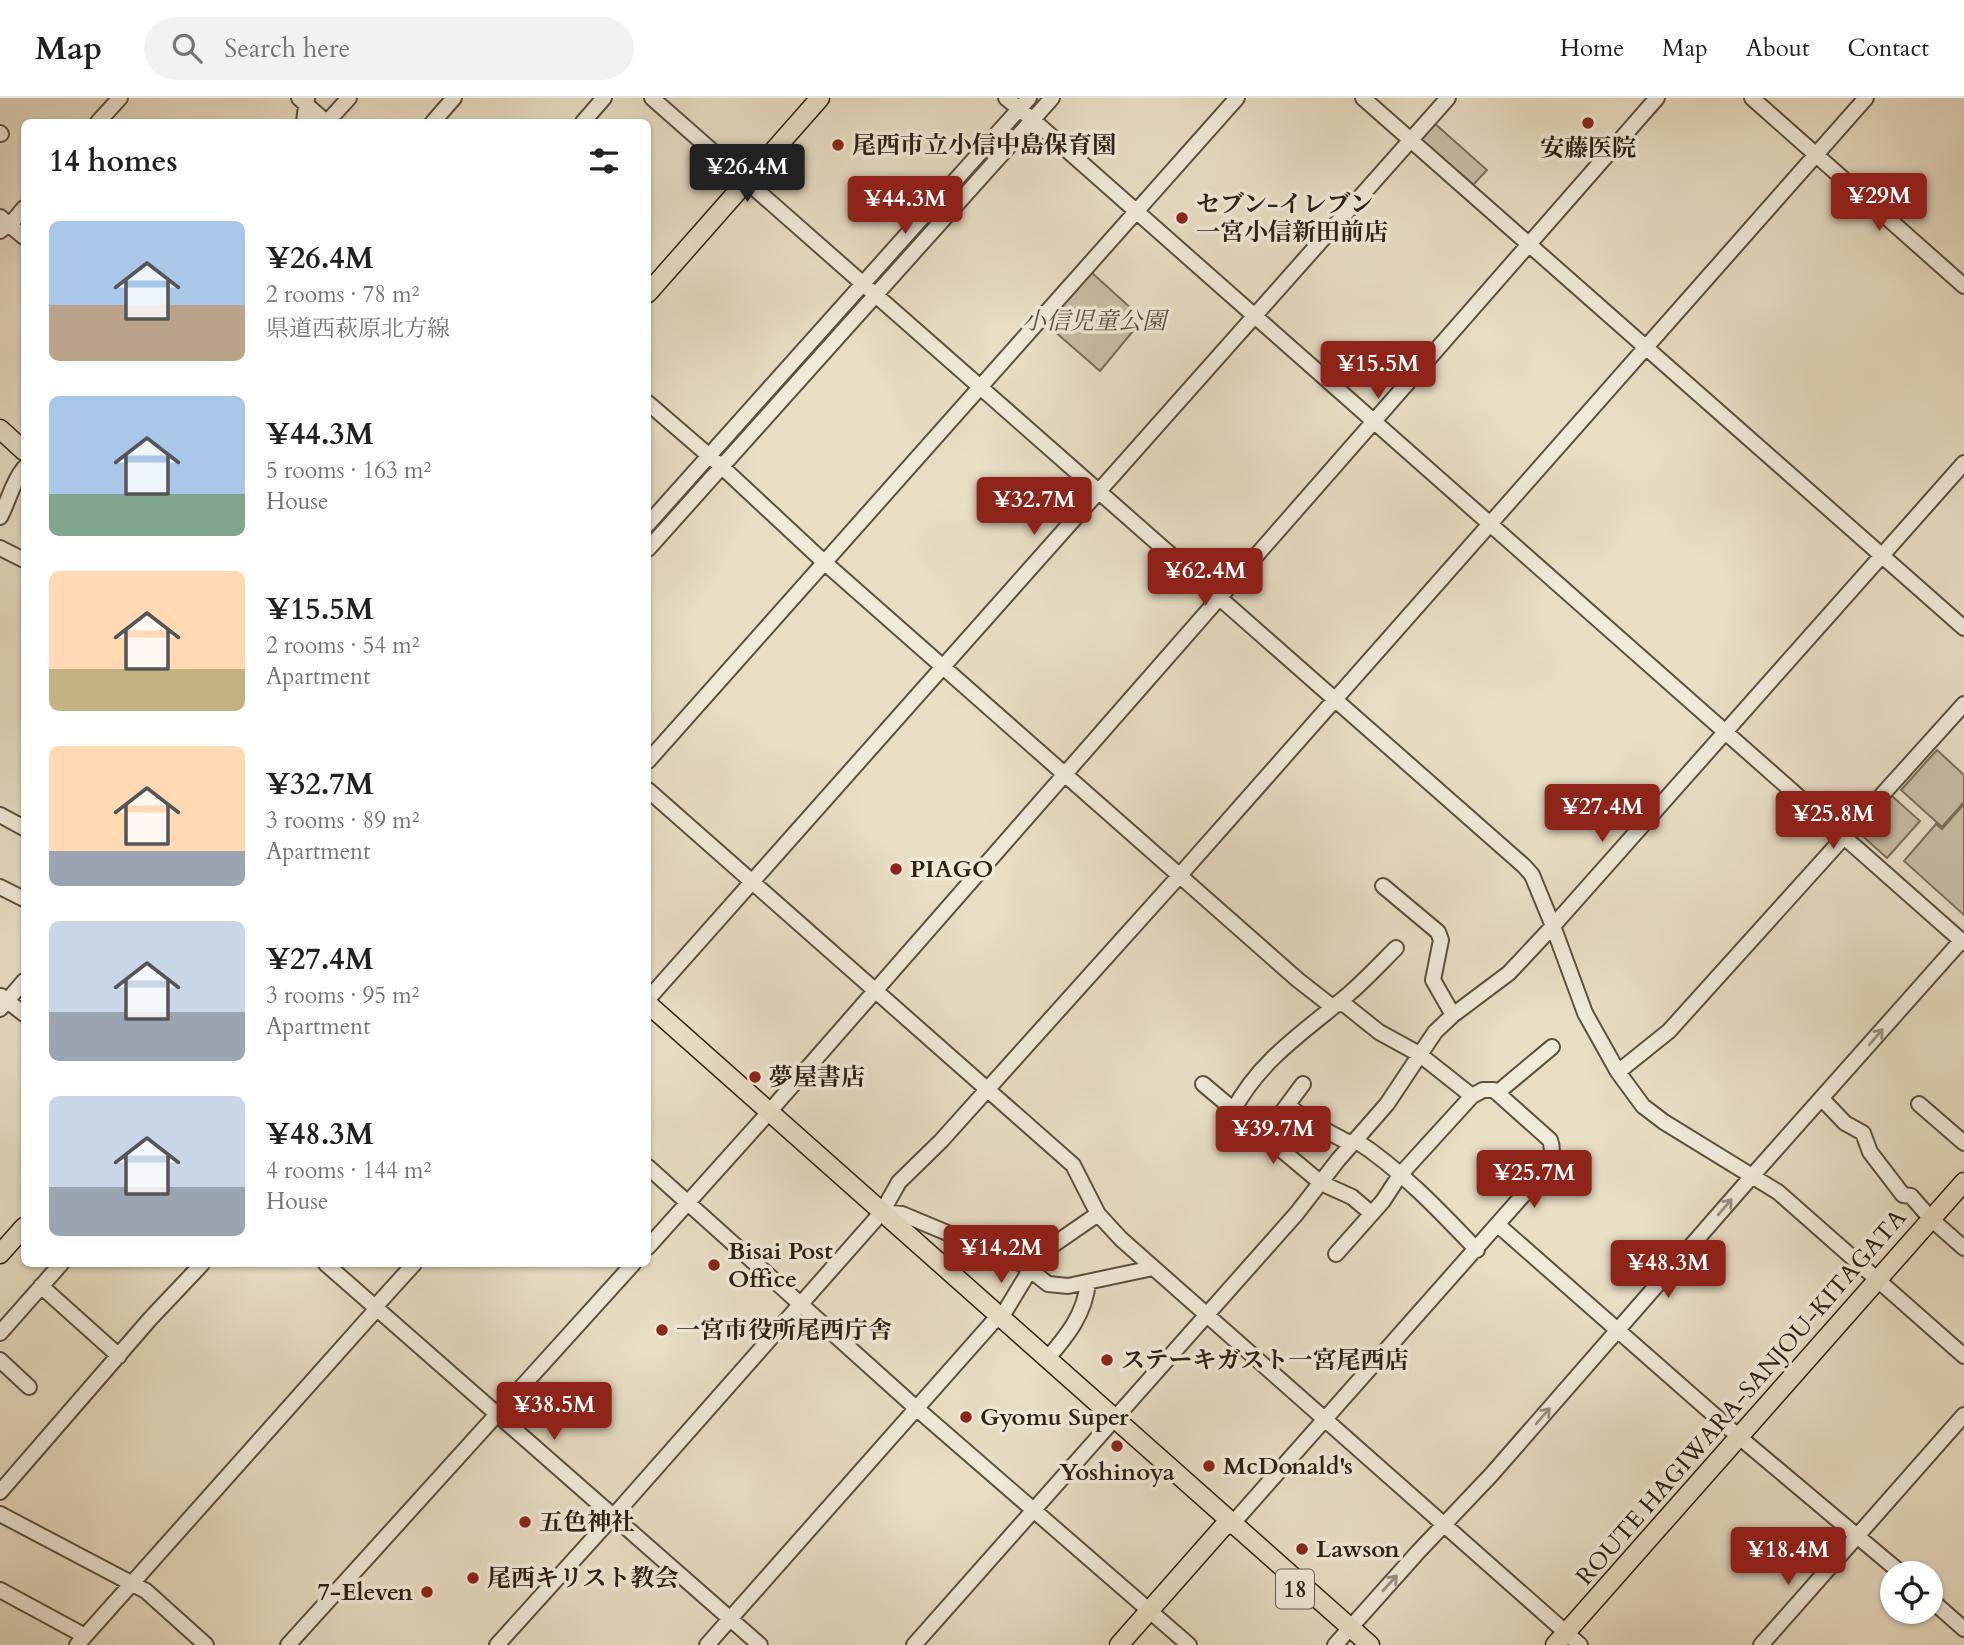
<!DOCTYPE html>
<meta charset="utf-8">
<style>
body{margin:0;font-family:Cardo,"Noto Serif JP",serif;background:#f2f2f2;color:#202124;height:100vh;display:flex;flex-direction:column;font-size:26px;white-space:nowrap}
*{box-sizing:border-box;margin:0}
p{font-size:23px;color:#757577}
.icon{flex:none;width:38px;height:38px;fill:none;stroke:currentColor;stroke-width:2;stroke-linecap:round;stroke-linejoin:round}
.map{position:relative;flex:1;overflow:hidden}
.side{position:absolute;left:21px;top:21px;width:630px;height:1148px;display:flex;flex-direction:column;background:#fff;border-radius:10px;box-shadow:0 2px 5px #0004}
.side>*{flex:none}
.fabs{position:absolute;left:1880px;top:1463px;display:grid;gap:14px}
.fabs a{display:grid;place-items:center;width:63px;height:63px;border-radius:50%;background:#fff;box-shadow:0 2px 5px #0004;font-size:35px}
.price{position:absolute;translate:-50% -60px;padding:0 16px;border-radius:7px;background:#8f2418;color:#fff;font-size:23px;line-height:46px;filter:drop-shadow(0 2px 4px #0008)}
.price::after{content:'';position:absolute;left:50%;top:42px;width:21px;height:16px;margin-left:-10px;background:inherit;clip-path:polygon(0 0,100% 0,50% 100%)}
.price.selected{background:#222;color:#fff}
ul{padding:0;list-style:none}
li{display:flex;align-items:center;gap:21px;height:175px;padding:0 28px}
li span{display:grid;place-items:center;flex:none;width:196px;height:140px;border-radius:10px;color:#555}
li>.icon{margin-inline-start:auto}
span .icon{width:84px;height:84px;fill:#fffc;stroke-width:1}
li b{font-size:30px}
h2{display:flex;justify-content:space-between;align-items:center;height:84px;padding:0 28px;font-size:30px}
header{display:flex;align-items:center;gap:42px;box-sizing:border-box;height:98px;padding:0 35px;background:#fff;border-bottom:2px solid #e0e0e0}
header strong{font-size:33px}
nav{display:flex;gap:38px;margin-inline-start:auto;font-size:24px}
.search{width:490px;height:63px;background:#f2f2f2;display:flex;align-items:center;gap:18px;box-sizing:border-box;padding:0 24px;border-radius:38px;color:#757577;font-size:26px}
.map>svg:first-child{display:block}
.green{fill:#c8bea6;stroke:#7a6f5c;stroke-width:2}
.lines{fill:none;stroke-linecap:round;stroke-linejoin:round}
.minor-casing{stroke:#5c503f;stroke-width:18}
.major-casing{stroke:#2d2013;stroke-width:21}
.minor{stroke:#f0ead9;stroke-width:14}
.major{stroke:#e8dec4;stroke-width:18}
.oneway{stroke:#988f80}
.poi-dot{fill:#8f2418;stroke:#f0ead9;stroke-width:2.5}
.labels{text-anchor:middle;stroke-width:7;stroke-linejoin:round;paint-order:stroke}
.shield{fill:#f0ead9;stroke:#685d4e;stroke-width:2}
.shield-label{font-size:23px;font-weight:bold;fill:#2d2013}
.poi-label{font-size:24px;font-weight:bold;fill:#2d2013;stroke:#f0ead9;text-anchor:start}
.park-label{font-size:24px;font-style:italic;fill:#5c4f3f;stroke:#f0ead9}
.street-label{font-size:24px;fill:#2d2013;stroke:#f0ead9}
</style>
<header>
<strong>Map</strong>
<div class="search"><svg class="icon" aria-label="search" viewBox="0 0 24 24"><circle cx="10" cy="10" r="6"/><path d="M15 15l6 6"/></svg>Search here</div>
<nav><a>Home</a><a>Map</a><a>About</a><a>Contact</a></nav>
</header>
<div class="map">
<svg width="1964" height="1547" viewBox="0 0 1964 1547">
<rect width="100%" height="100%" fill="#e8dec4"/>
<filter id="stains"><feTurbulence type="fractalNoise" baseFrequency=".00286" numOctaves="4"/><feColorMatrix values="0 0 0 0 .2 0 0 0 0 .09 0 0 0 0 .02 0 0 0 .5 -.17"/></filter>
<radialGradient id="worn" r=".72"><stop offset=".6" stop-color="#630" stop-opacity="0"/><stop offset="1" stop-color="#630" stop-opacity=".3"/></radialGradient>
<!-- green -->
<path class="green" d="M 1433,24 L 1487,72 L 1471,89 L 1418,42 Z
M 1091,174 L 1143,221 L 1100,273 L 1046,226 Z
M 1937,652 L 1964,677 L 1964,704 L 1942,729 L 1901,692 Z
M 1892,698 L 1920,723 L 1887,760 L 1859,735 Z
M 1964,706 L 1964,817 L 1904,763 L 1936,726 L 1942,731 Z"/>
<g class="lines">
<defs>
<path id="minor" d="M 299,0 L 326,24
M 652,0 L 1524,768 L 1532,777 L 1553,828 L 1585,915 L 1618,974 L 1643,1008 L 1664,1024 L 1778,1094 L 1964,1258
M 1006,0 L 1033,22 L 1964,845
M 1363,0 L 1964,530
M 1752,0 L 1964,188
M 98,24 L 120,0
M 304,24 L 307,1
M 327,24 L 349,0
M 433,24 L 454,0
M 583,24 L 604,0
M 0,35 L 1,36
M 0,119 L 24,139
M 0,133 L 14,122 L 24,110
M 648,305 L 721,368 L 824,464 L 1298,882 L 1330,907 L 1344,906 L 1379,934 L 1419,956 L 1472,998
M 0,419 C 9,403 12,384 24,370
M 648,426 L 1029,0
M 0,450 L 24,462
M 648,451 L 1052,0
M 648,663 L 1237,0
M 648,692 L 1073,1067 L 1098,1116 L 1121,1141 L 1580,1547
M 0,717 L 24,730
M 1383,788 L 1438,834 L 1441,842 L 1433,882 L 1453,917
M 0,789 L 24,801
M 1,898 L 24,916
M 648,901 L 1448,0
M 0,911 L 24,883
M 1618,974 L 1669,933 L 1964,606
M 1203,986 L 1321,1085 L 1352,1099 L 1371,1115
M 1497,995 L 1552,949
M 1822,1001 L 1845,1025 L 1863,1035 L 1870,1054 L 1903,1097 L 1911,1098 L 1931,1121 L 1964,1150
M 1919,1006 L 1964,1045
M 1289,1008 L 1308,1023 L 1351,1046
M 1233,1013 C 1260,961 1307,932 1350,895 C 1366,881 1381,865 1396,850
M 1265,1037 L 1303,986
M 1355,1042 C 1400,1071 1439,1112 1477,1152
M 648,1069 L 916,1310 L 1189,1547
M 1498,1127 L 1738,1338 L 1901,1475
M 648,1149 L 762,1022 L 1657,0
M 326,1166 L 760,1547
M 1024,1167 L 1098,1116
M 1153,1170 L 1068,1188 L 1048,1186 L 1024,1167 L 902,1116 L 882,1114 L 899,1084 L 941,1043 L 1180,777 L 1866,0
M 41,1188 L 119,1258
M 0,1235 L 61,1166
M 1047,1261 C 1067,1238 1085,1216 1088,1184
M 0,1262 L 29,1289
M 0,1394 L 150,1221 L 202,1166
M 0,1416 L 146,1493 L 206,1547
M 1233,1425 L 1525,1095 C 1538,1079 1558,1064 1550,1042 L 1494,992 L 1483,992 L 1472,998 L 1400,1077 L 1383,1103 L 1336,1156
M 0,1492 L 85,1538
M 1930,1501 L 1964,1531
M 77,1547 L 373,1215 L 375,1209 L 414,1166
M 288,1547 L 633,1166
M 497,1547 L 618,1413 L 882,1114
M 707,1547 L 992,1225 L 1001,1220 L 1030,1172
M 914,1547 L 1297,1115 L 1338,1062 L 1387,1006 L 1435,934 L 1453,917 L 1509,875 L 1553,828 L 1964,365
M 1335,1547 L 1418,1454 L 1492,1376 L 1753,1077 L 1961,843
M 1761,1547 L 1964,1317"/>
<path id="major" d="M 648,195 L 820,0
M 0,331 L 24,353
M 648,906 L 1370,1547
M 0,1156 L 24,1129
M 1119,1547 L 1223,1429 L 1233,1425
M 1555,1547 L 1964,1084"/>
</defs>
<!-- minor casing -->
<use href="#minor" class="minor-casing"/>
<!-- major casing -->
<use href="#major" class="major-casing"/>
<!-- minor -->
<use href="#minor" class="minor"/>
<!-- major -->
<use href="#major" class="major"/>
</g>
<!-- one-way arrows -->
<defs><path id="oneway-shaft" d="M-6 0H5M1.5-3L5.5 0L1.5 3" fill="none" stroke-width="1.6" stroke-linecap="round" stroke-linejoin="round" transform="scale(1.75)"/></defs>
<g class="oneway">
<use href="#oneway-shaft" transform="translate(1876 939) rotate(-49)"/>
<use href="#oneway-shaft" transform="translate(1725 1109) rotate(-49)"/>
<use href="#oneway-shaft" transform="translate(1543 1318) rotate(-49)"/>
<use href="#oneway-shaft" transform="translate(1390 1485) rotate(-48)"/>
</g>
<!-- markers -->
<g class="poi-dot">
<circle cx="1588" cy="25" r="7"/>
<circle cx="838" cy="47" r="7"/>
<circle cx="1182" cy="120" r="7"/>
<circle cx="896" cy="771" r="7"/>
<circle cx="755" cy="979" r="7"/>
<circle cx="714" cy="1167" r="7"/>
<circle cx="662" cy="1232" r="7"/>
<circle cx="1107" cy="1262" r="7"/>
<circle cx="966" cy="1319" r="7"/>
<circle cx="1117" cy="1348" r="7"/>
<circle cx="1209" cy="1368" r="7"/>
<circle cx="525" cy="1424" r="7"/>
<circle cx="1302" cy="1451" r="7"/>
<circle cx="473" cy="1480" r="7"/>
<circle cx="427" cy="1494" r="7"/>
</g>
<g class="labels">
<!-- shield labels -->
<rect class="shield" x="1276" y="1471.5" width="38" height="39" rx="5"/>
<g class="shield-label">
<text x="1295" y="1499">18</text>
</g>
<!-- poi labels -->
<g class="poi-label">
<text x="852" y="55">尾西市立小信中島保育園</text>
<text x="1588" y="58" text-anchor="middle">安藤医院</text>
<text x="1196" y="114">セブン-イレブン<tspan x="1196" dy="28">一宮小信新田前店</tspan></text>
<text x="910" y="779">PIAGO</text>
<text x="769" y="987">夢屋書店</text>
<text x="728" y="1161">Bisai Post<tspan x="728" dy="28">Office</tspan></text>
<text x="676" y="1240">一宮市役所尾西庁舎</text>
<text x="1121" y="1270">ステーキガスト一宮尾西店</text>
<text x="980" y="1327">Gyomu Super</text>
<text x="1223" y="1376">McDonald's</text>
<text x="1117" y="1382" text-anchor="middle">Yoshinoya</text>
<text x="539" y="1432">五色神社</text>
<text x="1316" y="1459">Lawson</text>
<text x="487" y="1488">尾西キリスト教会</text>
<text x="413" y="1502" text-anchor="end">7-Eleven</text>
</g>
<!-- park labels -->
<g class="park-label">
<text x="1094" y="231">小信児童公園</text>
</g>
<!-- street labels -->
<g class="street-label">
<text transform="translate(1741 1299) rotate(-49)" y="8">ROUTE HAGIWARA-SANJOU-KITAGATA</text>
</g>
</g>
<rect width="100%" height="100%" filter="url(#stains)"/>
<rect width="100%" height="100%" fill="url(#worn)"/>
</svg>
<div class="fabs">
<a><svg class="icon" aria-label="locate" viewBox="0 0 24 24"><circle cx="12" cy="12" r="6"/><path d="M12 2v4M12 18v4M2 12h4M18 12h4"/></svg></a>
</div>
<b class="price selected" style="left:747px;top:106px">¥26.4M</b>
<b class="price" style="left:1879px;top:135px">¥29M</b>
<b class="price" style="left:905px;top:138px">¥44.3M</b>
<b class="price" style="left:1378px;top:303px">¥15.5M</b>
<b class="price" style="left:1034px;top:439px">¥32.7M</b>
<b class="price" style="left:1205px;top:510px">¥62.4M</b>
<b class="price" style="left:1602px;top:746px">¥27.4M</b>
<b class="price" style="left:1833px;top:753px">¥25.8M</b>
<b class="price" style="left:1273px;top:1068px">¥39.7M</b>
<b class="price" style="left:1534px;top:1112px">¥25.7M</b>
<b class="price" style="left:1001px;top:1187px">¥14.2M</b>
<b class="price" style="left:1668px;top:1202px">¥48.3M</b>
<b class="price" style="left:554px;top:1344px">¥38.5M</b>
<b class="price" style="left:1788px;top:1489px">¥18.4M</b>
<section class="side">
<h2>14 homes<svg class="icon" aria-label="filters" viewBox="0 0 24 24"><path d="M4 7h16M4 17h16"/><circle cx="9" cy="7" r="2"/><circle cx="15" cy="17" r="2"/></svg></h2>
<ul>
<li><span style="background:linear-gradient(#a9c7e8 60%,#b9a48a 0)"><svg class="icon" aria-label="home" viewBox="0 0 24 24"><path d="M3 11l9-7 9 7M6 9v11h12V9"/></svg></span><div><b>¥26.4M</b><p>2 rooms · 78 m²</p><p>県道西萩原北方線</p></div></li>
<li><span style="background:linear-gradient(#a9c7e8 70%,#7fa58c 0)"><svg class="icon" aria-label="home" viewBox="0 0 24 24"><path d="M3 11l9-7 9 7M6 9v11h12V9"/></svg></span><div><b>¥44.3M</b><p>5 rooms · 163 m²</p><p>House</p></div></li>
<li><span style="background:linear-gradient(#ffd9b3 70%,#c2b280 0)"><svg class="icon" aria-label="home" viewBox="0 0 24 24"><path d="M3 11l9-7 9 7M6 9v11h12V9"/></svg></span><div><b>¥15.5M</b><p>2 rooms · 54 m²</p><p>Apartment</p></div></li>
<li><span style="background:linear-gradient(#ffd9b3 75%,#9aa5b1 0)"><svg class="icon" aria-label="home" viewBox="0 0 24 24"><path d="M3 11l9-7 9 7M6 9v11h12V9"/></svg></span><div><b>¥32.7M</b><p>3 rooms · 89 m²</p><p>Apartment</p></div></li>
<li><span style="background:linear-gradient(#c9d6e8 65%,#9aa5b1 0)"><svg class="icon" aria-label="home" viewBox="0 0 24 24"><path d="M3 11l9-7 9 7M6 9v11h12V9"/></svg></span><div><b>¥27.4M</b><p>3 rooms · 95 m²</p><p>Apartment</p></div></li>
<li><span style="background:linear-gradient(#c9d6e8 65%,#9aa5b1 0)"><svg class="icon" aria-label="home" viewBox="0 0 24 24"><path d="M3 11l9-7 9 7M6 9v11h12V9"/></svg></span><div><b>¥48.3M</b><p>4 rooms · 144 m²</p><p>House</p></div></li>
</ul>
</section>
</div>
